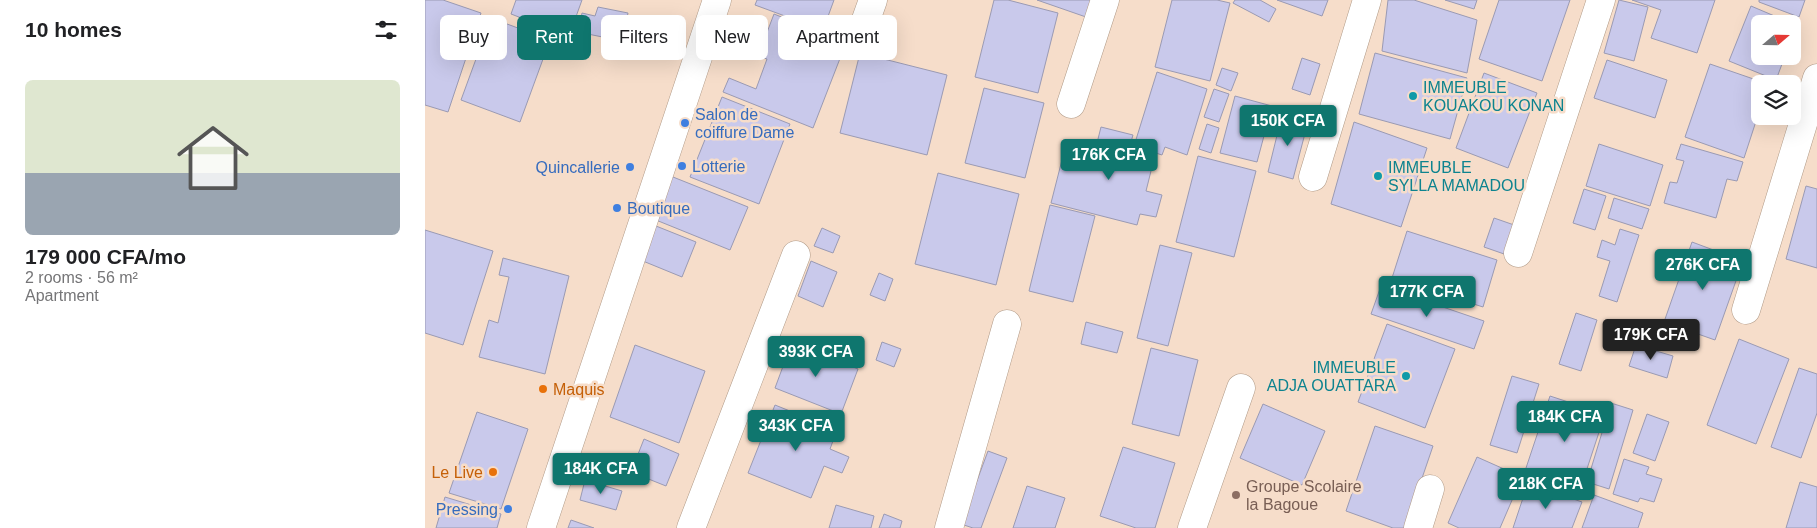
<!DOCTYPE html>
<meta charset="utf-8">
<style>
body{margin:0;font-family:Arial,sans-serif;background:#f2f2f2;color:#202124;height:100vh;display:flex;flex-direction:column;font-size:19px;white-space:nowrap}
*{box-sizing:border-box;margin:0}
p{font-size:16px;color:#757577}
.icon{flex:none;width:28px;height:28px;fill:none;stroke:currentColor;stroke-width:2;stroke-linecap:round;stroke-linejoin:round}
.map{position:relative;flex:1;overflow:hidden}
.panel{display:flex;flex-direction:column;background:#fff;width:425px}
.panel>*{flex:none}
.guide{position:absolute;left:15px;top:15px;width:475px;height:45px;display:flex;gap:10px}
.needle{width:32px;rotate:70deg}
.tools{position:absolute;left:1326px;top:15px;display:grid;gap:10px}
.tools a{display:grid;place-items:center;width:50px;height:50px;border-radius:8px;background:#fff;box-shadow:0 5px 20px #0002;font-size:25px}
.price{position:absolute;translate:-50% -42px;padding:0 11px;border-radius:5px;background:#0f766e;color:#fff;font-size:16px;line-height:32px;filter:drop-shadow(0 1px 2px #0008)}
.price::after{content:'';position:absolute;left:50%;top:30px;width:15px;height:11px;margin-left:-8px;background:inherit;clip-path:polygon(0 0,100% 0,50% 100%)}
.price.selected{background:#222;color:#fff}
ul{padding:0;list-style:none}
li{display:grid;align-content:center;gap:10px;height:265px;padding:0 25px}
li span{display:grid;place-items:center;height:155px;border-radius:8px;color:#555}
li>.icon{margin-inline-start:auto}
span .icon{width:90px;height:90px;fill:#fffc;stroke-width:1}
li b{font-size:21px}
h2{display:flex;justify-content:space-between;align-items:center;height:60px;padding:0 25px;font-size:21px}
.chip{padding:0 18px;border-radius:8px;background:#fff;box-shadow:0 5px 20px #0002;font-size:18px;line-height:45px}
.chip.selected{background:#0f766e;color:#fff}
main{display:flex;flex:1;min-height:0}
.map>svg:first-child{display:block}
.building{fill:#c9c9eb;stroke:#9a9ab3}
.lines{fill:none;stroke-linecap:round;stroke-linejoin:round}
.minor-casing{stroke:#b09a87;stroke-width:29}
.minor{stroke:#fff;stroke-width:28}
.culture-dot{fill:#0f9aa8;stroke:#f6ddca;stroke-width:2}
.shop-dot{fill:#3f7fe0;stroke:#f6ddca;stroke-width:2}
.food-dot{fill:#e8710a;stroke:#f6ddca;stroke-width:2}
.education-dot{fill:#8d6e63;stroke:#f6ddca;stroke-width:2}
.labels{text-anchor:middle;stroke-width:5;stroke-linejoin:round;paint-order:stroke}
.culture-label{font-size:16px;fill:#0d838f;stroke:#f6ddca;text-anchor:start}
.shop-label{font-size:16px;fill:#366cbe;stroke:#f6ddca;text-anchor:start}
.food-label{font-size:16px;fill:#c56008;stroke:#f6ddca;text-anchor:start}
.education-label{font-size:16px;fill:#785e54;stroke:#f6ddca;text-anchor:start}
</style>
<main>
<section class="panel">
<h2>10 homes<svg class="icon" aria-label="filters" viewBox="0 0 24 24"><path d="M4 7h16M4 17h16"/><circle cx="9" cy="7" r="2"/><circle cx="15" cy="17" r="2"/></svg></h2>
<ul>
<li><span style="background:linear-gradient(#dfe7d0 60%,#9aa5b1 0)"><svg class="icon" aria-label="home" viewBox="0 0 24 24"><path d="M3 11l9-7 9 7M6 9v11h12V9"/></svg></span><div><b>179 000 CFA/mo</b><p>2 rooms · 56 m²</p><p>Apartment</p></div></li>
</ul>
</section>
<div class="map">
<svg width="1392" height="528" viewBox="0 0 1392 528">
<rect width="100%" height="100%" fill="#f6ddca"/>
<!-- building -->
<path class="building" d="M 0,0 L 18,0 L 56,13 L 23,112 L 0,105 Z
M 91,0 L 157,0 L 144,36 L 86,14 Z
M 332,0 L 409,0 L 398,30 L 330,5 Z
M 569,0 L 583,0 L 633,13 L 613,93 L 550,77 Z
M 612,0 L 667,0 L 661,17 Z
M 747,0 L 792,0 L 805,3 L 785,81 L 730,67 Z
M 810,0 L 835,0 L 851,9 L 844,22 L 808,3 Z
M 852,0 L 903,0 L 897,16 Z
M 963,0 L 989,0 L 1052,20 L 1042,73 L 957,51 Z
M 1020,0 L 1052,0 L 1049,9 Z
M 1074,0 L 1145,0 L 1117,81 L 1054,59 Z
M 1194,0 L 1223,7 L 1209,61 L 1179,53 Z
M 1207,0 L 1290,0 L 1272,53 L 1226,38 L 1236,10 Z
M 1334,0 L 1380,0 L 1374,17 L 1334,2 Z
M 1326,6 L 1373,26 L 1368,38 L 1368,24 L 1335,24 L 1335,56 L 1360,56 L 1351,80 L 1304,61 Z
M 173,7 L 203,13 L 197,41 L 153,32 L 157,13 L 170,16 Z
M 349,14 L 421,43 L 388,128 L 298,92 L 304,78 L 331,89 L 342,59 L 333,56 Z
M 66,18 L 125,40 L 95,122 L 36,100 Z
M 435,53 L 522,75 L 502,155 L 415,133 Z
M 950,53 L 1042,78 L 1025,139 L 934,114 Z
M 877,58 L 895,64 L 885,95 L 867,89 Z
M 1182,60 L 1242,80 L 1230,118 L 1169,98 Z
M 1285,64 L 1343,84 L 1335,84 L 1335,109 L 1319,158 L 1260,137 Z
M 797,68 L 813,73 L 806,91 L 791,85 Z
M 732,72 L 782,89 L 762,155 L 740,147 L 737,155 L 709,146 Z
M 1059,73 L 1112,93 L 1083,168 L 1031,148 Z
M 559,88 L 619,103 L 600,178 L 540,163 Z
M 789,89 L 804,94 L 794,122 L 779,117 Z
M 810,96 L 847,106 L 832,162 L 795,153 Z
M 297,97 L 365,124 L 334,204 L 265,177 Z
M 857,115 L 883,122 L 868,179 L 843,172 Z
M 929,122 L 1002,148 L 976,227 L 906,204 Z
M 782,124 L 794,128 L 786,153 L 774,149 Z
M 676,127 L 708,135 L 703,152 L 729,159 L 721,191 L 737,195 L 731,217 L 715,214 L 712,225 L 626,203 L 638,156 L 667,163 Z
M 1174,144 L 1238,165 L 1225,206 L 1161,186 Z
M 1256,144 L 1318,162 L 1312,181 L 1302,179 L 1291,218 L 1239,203 L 1245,182 L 1252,183 L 1259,161 L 1251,159 Z
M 773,156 L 831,171 L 809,257 L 751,242 Z
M 513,173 L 594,194 L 571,285 L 490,264 Z
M 243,175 L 323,207 L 305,250 L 226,218 Z
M 1381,186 L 1392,189 L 1392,268 L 1361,259 Z
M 1159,189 L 1181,196 L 1170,230 L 1148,223 Z
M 1189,198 L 1224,209 L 1217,229 L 1183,218 Z
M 625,205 L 670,216 L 648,302 L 604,291 Z
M 1069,218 L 1092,226 L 1082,255 L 1059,247 Z
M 226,224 L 271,242 L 257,277 L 213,259 Z
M 397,228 L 415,236 L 408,253 L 389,246 Z
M 1195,229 L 1214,235 L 1192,302 L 1174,296 L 1185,261 L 1172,257 L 1177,240 L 1190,245 Z
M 0,230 L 68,251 L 38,345 L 0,333 Z
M 982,231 L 1072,260 L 1058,307 L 967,278 Z
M 1267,242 L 1318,261 L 1290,340 L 1239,322 Z
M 735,245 L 767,253 L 743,346 L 712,338 Z
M 78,258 L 144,276 L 120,374 L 54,357 L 64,320 L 73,323 L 84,277 L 74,275 Z
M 386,261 L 412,272 L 398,307 L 373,296 Z
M 454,273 L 468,279 L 460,301 L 445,295 Z
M 956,286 L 1059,321 L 1049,349 L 946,314 Z
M 1151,313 L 1172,320 L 1156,371 L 1134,364 Z
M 661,322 L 698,332 L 692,353 L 656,344 Z
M 962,324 L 1030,349 L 1000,428 L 933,402 Z
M 1314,339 L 1364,359 L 1331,444 L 1282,425 Z
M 367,342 L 433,369 L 416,414 L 350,388 Z
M 457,342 L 476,349 L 469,367 L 451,360 Z
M 210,345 L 280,371 L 254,443 L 185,417 Z
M 1211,345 L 1248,356 L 1242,378 L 1204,366 Z
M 726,348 L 773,360 L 754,436 L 707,424 Z
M 1374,368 L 1392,374 L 1392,413 L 1376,458 L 1346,447 Z
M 1087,376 L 1114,384 L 1092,453 L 1065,445 Z
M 1125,396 L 1180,414 L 1155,490 L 1100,471 Z
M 1186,403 L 1208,410 L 1184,489 L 1162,482 Z
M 838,404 L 900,431 L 877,485 L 815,458 Z
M 350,405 L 412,430 L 405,449 L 424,457 L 417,473 L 399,466 L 386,498 L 323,473 Z
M 52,412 L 103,429 L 76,509 L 24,493 Z
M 1222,414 L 1244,422 L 1230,461 L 1208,453 Z
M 950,426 L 1008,446 L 980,528 L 968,528 L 921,511 Z
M 219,439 L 254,454 L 241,486 L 206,472 Z
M 698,447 L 750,463 L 730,528 L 711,528 L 675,516 Z
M 563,451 L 582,458 L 556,528 L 548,528 L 536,524 Z
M 1052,457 L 1097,477 L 1075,528 L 1034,528 L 1023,523 Z
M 1199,459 L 1224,467 L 1221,474 L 1237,479 L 1229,502 L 1215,498 L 1213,502 L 1188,494 Z
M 160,480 L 197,491 L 191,510 L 155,500 Z
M 1375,482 L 1392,487 L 1392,528 L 1361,528 Z
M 1103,483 L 1157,502 L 1147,528 L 1088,528 Z
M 602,486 L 640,498 L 630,528 L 588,528 Z
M 1169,495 L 1218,513 L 1213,528 L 1157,528 Z
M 20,497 L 76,514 L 72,528 L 11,528 Z
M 411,505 L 449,516 L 446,528 L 404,528 Z
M 459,514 L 477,521 L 475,528 L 454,528 Z
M 146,520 L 169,528 L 143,528 Z"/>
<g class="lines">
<defs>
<path id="minor" d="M 438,28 L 448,0
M 646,104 L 680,0
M 888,177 L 942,0
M 1093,253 L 1176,0
M 1321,310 L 1392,78
M 116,528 L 292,0
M 266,528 L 371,255
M 524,528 L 582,324
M 767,528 L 816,388
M 993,528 L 1005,489"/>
</defs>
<!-- minor casing -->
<use href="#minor" class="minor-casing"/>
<!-- minor -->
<use href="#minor" class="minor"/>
</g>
<!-- markers -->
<g class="culture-dot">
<circle cx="988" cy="96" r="5"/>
<circle cx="953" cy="176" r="5"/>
<circle cx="981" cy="376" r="5"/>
</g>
<g class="shop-dot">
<circle cx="260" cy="123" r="5"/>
<circle cx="257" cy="166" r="5"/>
<circle cx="205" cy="167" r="5"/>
<circle cx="192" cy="208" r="5"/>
<circle cx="83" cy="509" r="5"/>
</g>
<g class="food-dot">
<circle cx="118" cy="389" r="5"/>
<circle cx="68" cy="472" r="5"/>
</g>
<circle class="education-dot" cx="811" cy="495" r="5"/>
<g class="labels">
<!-- culture labels -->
<g class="culture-label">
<text x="998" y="93">IMMEUBLE<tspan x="998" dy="18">KOUAKOU KONAN</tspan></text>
<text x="963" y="173">IMMEUBLE<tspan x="963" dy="18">SYLLA MAMADOU</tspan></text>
<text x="971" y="373" text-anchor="end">IMMEUBLE<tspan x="971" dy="18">ADJA OUATTARA</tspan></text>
</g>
<!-- shop labels -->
<g class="shop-label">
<text x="270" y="120">Salon de<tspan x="270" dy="18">coiffure Dame</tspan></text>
<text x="267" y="172">Lotterie</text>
<text x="195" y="173" text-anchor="end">Quincallerie</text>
<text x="202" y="214">Boutique</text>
<text x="73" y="515" text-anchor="end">Pressing</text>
</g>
<!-- food labels -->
<g class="food-label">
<text x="128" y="395">Maquis</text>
<text x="58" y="478" text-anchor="end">Le Live</text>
</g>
<!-- education labels -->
<g class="education-label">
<text x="821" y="492">Groupe Scolaire<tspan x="821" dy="18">la Bagoue</tspan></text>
</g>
</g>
</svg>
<div class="tools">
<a><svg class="needle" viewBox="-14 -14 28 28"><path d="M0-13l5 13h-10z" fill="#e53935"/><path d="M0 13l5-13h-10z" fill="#757577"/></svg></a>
<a><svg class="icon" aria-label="layers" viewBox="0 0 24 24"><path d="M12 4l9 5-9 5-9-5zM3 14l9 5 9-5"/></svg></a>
</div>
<b class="price" style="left:863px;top:147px">150K CFA</b>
<b class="price" style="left:684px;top:181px">176K CFA</b>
<b class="price" style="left:1278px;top:291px">276K CFA</b>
<b class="price" style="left:1002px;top:318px">177K CFA</b>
<b class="price selected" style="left:1226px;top:361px">179K CFA</b>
<b class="price" style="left:391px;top:378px">393K CFA</b>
<b class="price" style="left:1140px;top:443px">184K CFA</b>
<b class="price" style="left:371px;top:452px">343K CFA</b>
<b class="price" style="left:176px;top:495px">184K CFA</b>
<b class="price" style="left:1121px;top:510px">218K CFA</b>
<div class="guide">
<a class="chip">Buy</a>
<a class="chip selected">Rent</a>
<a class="chip">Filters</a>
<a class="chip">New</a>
<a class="chip">Apartment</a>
</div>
</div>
</main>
